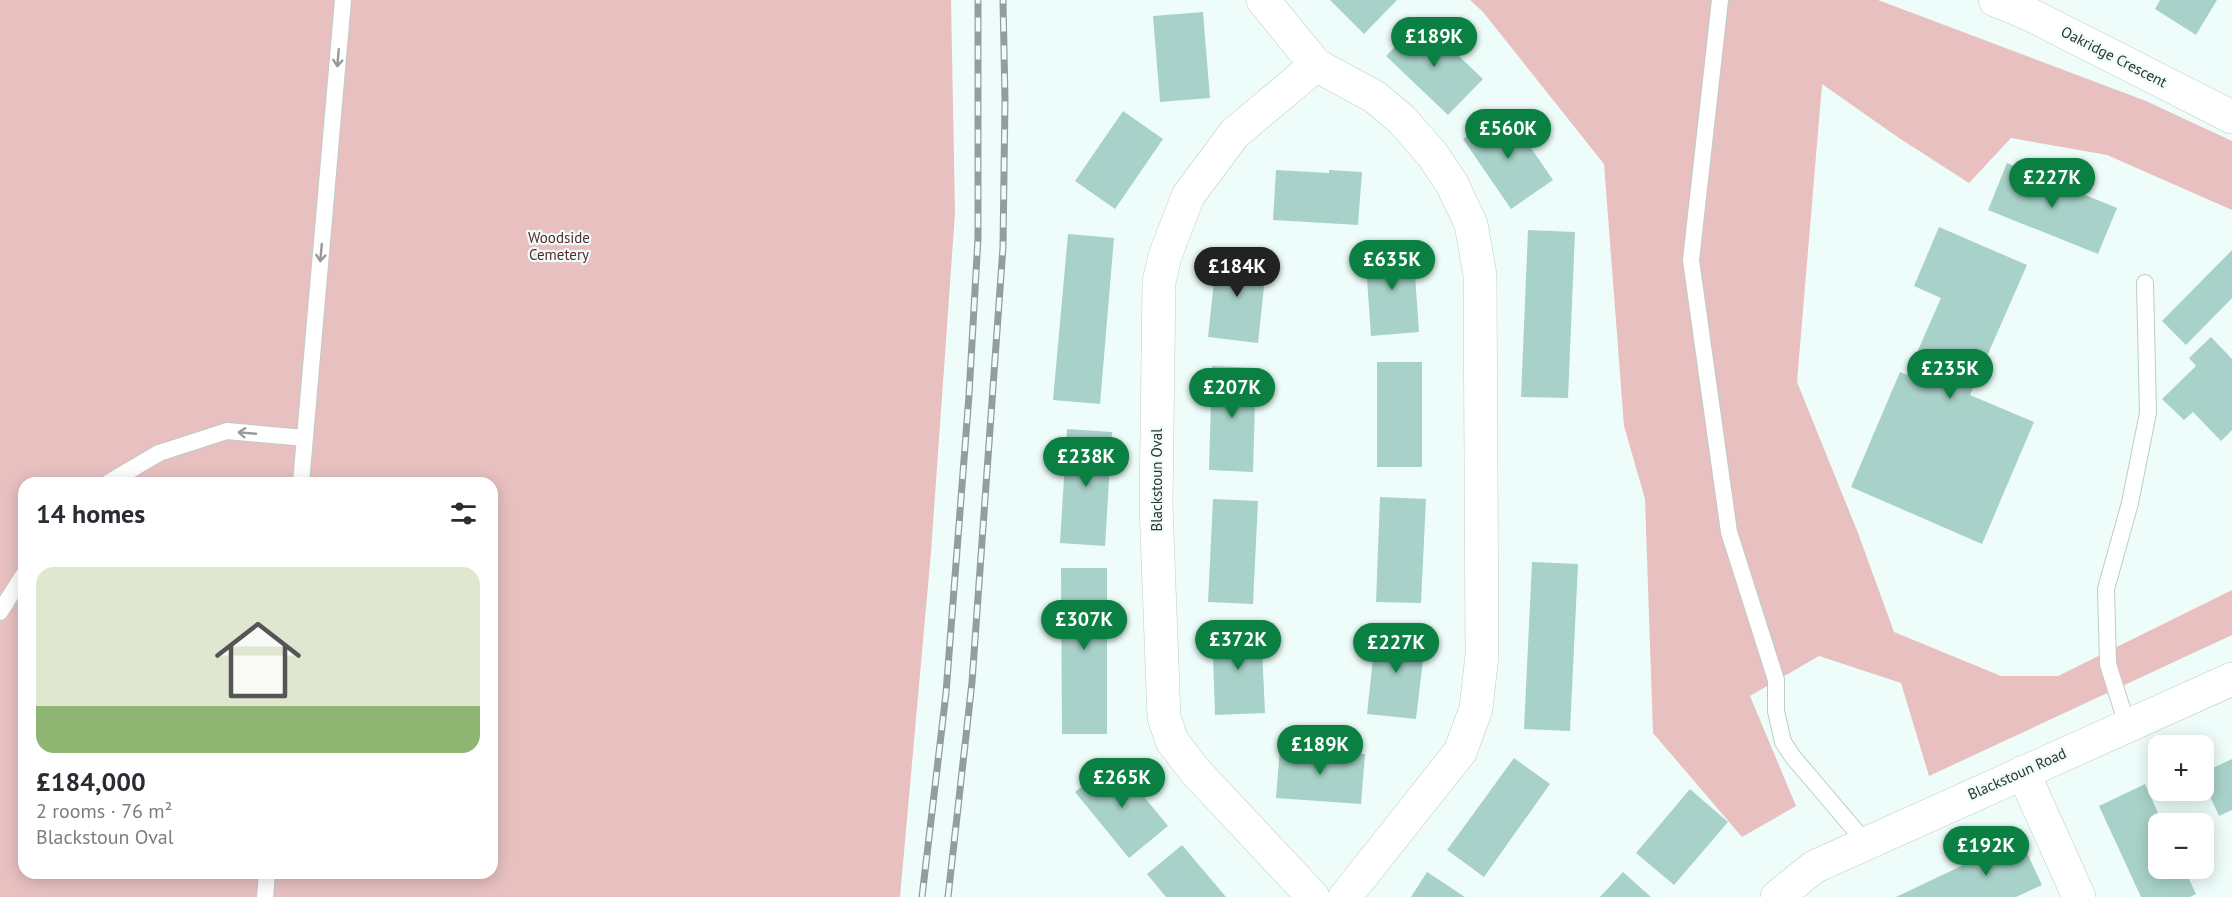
<!DOCTYPE html>
<meta charset="utf-8">
<style>
body{margin:0;font-family:"PT Sans",sans-serif;background:#f2f2f3;color:#2b2b33;height:100vh;display:flex;flex-direction:column;font-size:22px;white-space:nowrap}
*{box-sizing:border-box;margin:0}
p{font-size:20px;color:#7c7c81}
.icon{flex:none;width:33px;height:33px;fill:none;stroke:currentColor;stroke-width:2;stroke-linecap:round;stroke-linejoin:round}
.map{position:relative;flex:1;overflow:hidden}
.panel{position:absolute;left:18px;top:477px;width:480px;height:402px;display:flex;flex-direction:column;background:#fff;border-radius:18px;box-shadow:0 3px 15px #0003}
.panel>*{flex:none}
.tools{position:absolute;left:2148px;top:735px;display:grid;gap:12px}
.tools a{display:grid;place-items:center;width:66px;height:66px;border-radius:12px;background:#fff;box-shadow:0 3px 15px #0003;font-size:30px}
.price{position:absolute;translate:-50% -51px;padding:0 14px;border-radius:21px;background:#0b8043;color:#fff;font-size:20px;line-height:39px;filter:drop-shadow(0 2px 3px #0008)}
.price::after{content:'';position:absolute;left:50%;top:36px;width:18px;height:14px;margin-left:-9px;background:inherit;clip-path:polygon(0 0,100% 0,50% 100%)}
.price.active{background:#222;color:#fff}
ul{padding:0;list-style:none}
li{display:grid;align-content:center;gap:12px;height:318px;padding:0 18px}
li span{display:grid;place-items:center;height:186px;border-radius:18px;color:#555}
li>.icon{margin-inline-start:auto}
span .icon{width:108px;height:108px;fill:#fffc;stroke-width:1}
li b{font-size:26px}
h2{display:flex;justify-content:space-between;align-items:center;height:72px;padding:0 18px;font-size:26px}
.map>svg:first-child{display:block}
.green{fill:#e8c0c0;fill-rule:evenodd}
.building{fill:#a8d2c9}
.lines{fill:none;stroke-linecap:round;stroke-linejoin:round}
.lane-casing{stroke:#bdccc8;stroke-width:18}
.street-casing{stroke:#bdccc8;stroke-width:34}
.secondary-casing{stroke:#bdccc8;stroke-width:34}
.lane{stroke:#fff;stroke-width:16}
.street{stroke:#fff;stroke-width:33}
.secondary{stroke:#fff;stroke-width:33}
.rail-casing{stroke:#939e9c;stroke-width:7}
.rail{stroke:#eefdfa;stroke-width:4.5;stroke-dasharray:14;stroke-linecap:butt}
.oneway{stroke:#969a98}
.labels{text-anchor:middle;stroke-width:4.5;stroke-linejoin:round;paint-order:stroke}
.street-label{font-size:15px;fill:#2e3432;stroke:#eefdfa}
.park-label{font-size:15px;fill:#5a272a;stroke:#eefdfa}
</style>
<div class="map">
<svg width="2232" height="897" viewBox="0 0 2232 897">
<rect width="100%" height="100%" fill="#eefdfa"/>
<!-- green -->
<path class="green" d="M 0,0 L 951,0 L 955,213 L 931,552 L 900,897 L 0,897 ZM 24,483 L 492,483 L 492,873 L 24,873 Z
M 1470,0 L 1878,0 L 2146,101 L 2232,141 L 2232,210 L 2107,155 L 2011,138 L 1969,183 L 1899,138 L 1822,84 L 1797,382 L 1858,533 L 1894,632 L 2001,676 L 2058,676 L 2232,590 L 2232,635 L 1929,776 L 1901,683 L 1819,656 L 1750,696 L 1796,806 L 1742,837 L 1653,733 L 1645,499 L 1624,426 L 1604,164 L 1483,12 Z"/>
<!-- building -->
<path class="building" d="M 1330,0 L 1397,0 L 1364,34 Z
M 2160,0 L 2217,0 L 2196,35 L 2155,9 Z
M 1203,12 L 1210,98 L 1160,102 L 1153,16 Z
M 1421,20 L 1483,79 L 1448,115 L 1386,56 Z
M 1505,110 L 1553,180 L 1511,209 L 1463,139 Z
M 1123,111 L 1163,139 L 1115,209 L 1075,181 Z
M 2007,163 L 2117,208 L 2098,254 L 1988,210 Z
M 1276,170 L 1329,173 L 1329,170 L 1362,172 L 1358,225 L 1273,220 Z
M 1939,227 L 2027,265 L 1970,395 L 2034,422 L 1982,544 L 1851,487 L 1900,372 L 1907,375 L 1941,298 L 1914,286 Z
M 1528,230 L 1575,232 L 1568,398 L 1521,397 Z
M 1068,234 L 1114,238 L 1100,404 L 1053,400 Z
M 1413,246 L 1419,332 L 1371,336 L 1365,250 Z
M 2232,250 L 2232,298 L 2186,345 L 2162,321 Z
M 1217,253 L 1267,259 L 1258,343 L 1208,337 Z
M 2211,337 L 2232,359 L 2232,430 L 2221,441 L 2193,412 L 2184,420 L 2162,399 L 2196,366 L 2189,358 Z
M 1377,362 L 1422,362 L 1422,467 L 1377,467 Z
M 1212,366 L 1256,368 L 1253,472 L 1209,470 Z
M 1067,429 L 1112,432 L 1105,546 L 1060,543 Z
M 1380,497 L 1426,499 L 1421,603 L 1376,602 Z
M 1213,499 L 1258,501 L 1253,604 L 1208,602 Z
M 1532,562 L 1578,564 L 1570,731 L 1524,729 Z
M 1061,568 L 1107,568 L 1107,734 L 1062,734 Z
M 1261,627 L 1265,713 L 1215,715 L 1212,629 Z
M 1376,630 L 1426,635 L 1416,719 L 1367,714 Z
M 1280,748 L 1365,754 L 1361,804 L 1276,798 Z
M 1514,758 L 1550,784 L 1484,877 L 1447,850 Z
M 2232,759 L 2232,810 L 2219,816 L 2204,783 L 2204,772 Z
M 1114,760 L 1168,826 L 1129,858 L 1075,792 Z
M 2145,784 L 2163,824 L 2158,824 L 2158,868 L 2184,868 L 2196,894 L 2190,897 L 2141,897 L 2099,806 Z
M 1690,789 L 1728,822 L 1674,885 L 1636,853 Z
M 2020,838 L 2042,885 L 2016,897 L 1896,897 Z
M 1182,845 L 1226,897 L 1166,897 L 1147,874 Z
M 1427,872 L 1465,897 L 1411,897 Z
M 1623,872 L 1651,897 L 1600,897 Z"/>
<g class="lines">
<defs>
<path id="lane" d="M 1720,0 L 1691,260 L 1729,532 L 1776,680 L 1776,711 L 1783,742 L 1793,757 L 1866,843
M 108,483 L 159,453 L 227,431 L 305,438
M 301,483 L 343,0
M 0,612 L 24,574
M 2127,725 L 2108,664 L 2106,589 L 2130,503 L 2148,413 L 2145,283
M 265,897 L 267,873"/>
<path id="street" d="M 1263,0 L 1316,65 L 1375,97 L 1402,120 L 1432,154 L 1452,184 L 1471,224 L 1480,275 L 1482,655 L 1476,709 L 1460,752 L 1345,897
M 1995,0 L 2029,14 L 2232,117
M 2023,772 L 2079,897
M 1313,897 L 1195,771 L 1172,741 L 1164,717 L 1156,506 L 1159,282 L 1165,256 L 1188,196 L 1234,134 L 1316,65"/>
<path id="secondary" d="M 1777,897 L 1814,867 L 2232,679"/>
</defs>
<!-- lane casing -->
<use href="#lane" class="lane-casing"/>
<!-- street casing -->
<use href="#street" class="street-casing"/>
<!-- secondary casing -->
<use href="#secondary" class="secondary-casing"/>
<!-- lane -->
<use href="#lane" class="lane"/>
<!-- street -->
<use href="#street" class="street"/>
<!-- secondary -->
<use href="#secondary" class="secondary"/>
<defs>
<path id="rail" d="M 922,897 L 946,693 L 969,395 L 978,238 L 978,0
M 948,897 L 972,682 L 1003,247 L 1005,99 L 1003,0"/>
</defs>
<!-- rail casing -->
<use href="#rail" class="rail-casing"/>
<!-- rail -->
<use href="#rail" class="rail"/>
</g>
<!-- one-way arrows -->
<defs><path id="oneway-shaft" d="M-6 0H5M1.5-3L5.5 0L1.5 3" fill="none" stroke-width="1.6" stroke-linecap="round" stroke-linejoin="round" transform="scale(1.5)"/></defs>
<g class="oneway">
<use href="#oneway-shaft" transform="translate(338 58) rotate(95)"/>
<use href="#oneway-shaft" transform="translate(321 253) rotate(95)"/>
<use href="#oneway-shaft" transform="translate(247 433) rotate(-175)"/>
</g>
<g class="labels">
<!-- street labels -->
<g class="street-label">
<text transform="translate(2114 57) rotate(27)" y="5">Oakridge Crescent</text>
<text transform="translate(1157 480) rotate(-90)" y="5">Blackstoun Oval</text>
<text transform="translate(2017 774) rotate(-24)" y="5">Blackstoun Road</text>
</g>
<!-- park labels -->
<g class="park-label">
<text x="559" y="243">Woodside<tspan x="559" dy="17">Cemetery</tspan></text>
</g>
</g>
</svg>
<div class="tools">
<a>+</a>
<a>−</a>
</div>
<b class="price" style="left:1434px;top:68px">£189K</b>
<b class="price" style="left:1508px;top:160px">£560K</b>
<b class="price" style="left:2052px;top:209px">£227K</b>
<b class="price" style="left:1392px;top:291px">£635K</b>
<b class="price active" style="left:1237px;top:298px">£184K</b>
<b class="price" style="left:1950px;top:400px">£235K</b>
<b class="price" style="left:1232px;top:419px">£207K</b>
<b class="price" style="left:1086px;top:488px">£238K</b>
<b class="price" style="left:1084px;top:651px">£307K</b>
<b class="price" style="left:1238px;top:671px">£372K</b>
<b class="price" style="left:1396px;top:674px">£227K</b>
<b class="price" style="left:1320px;top:776px">£189K</b>
<b class="price" style="left:1122px;top:809px">£265K</b>
<b class="price" style="left:1986px;top:877px">£192K</b>
<section class="panel">
<h2>14 homes<svg class="icon" aria-label="filters" viewBox="0 0 24 24"><path d="M4 7h16M4 17h16"/><circle cx="9" cy="7" r="2"/><circle cx="15" cy="17" r="2"/></svg></h2>
<ul>
<li><span style="background:linear-gradient(#dfe7d0 75%,#8fb573 0)"><svg class="icon" aria-label="home" viewBox="0 0 24 24"><path d="M3 11l9-7 9 7M6 9v11h12V9"/></svg></span><div><b>£184,000</b><p>2 rooms · 76 m²</p><p>Blackstoun Oval</p></div></li>
</ul>
</section>
</div>
